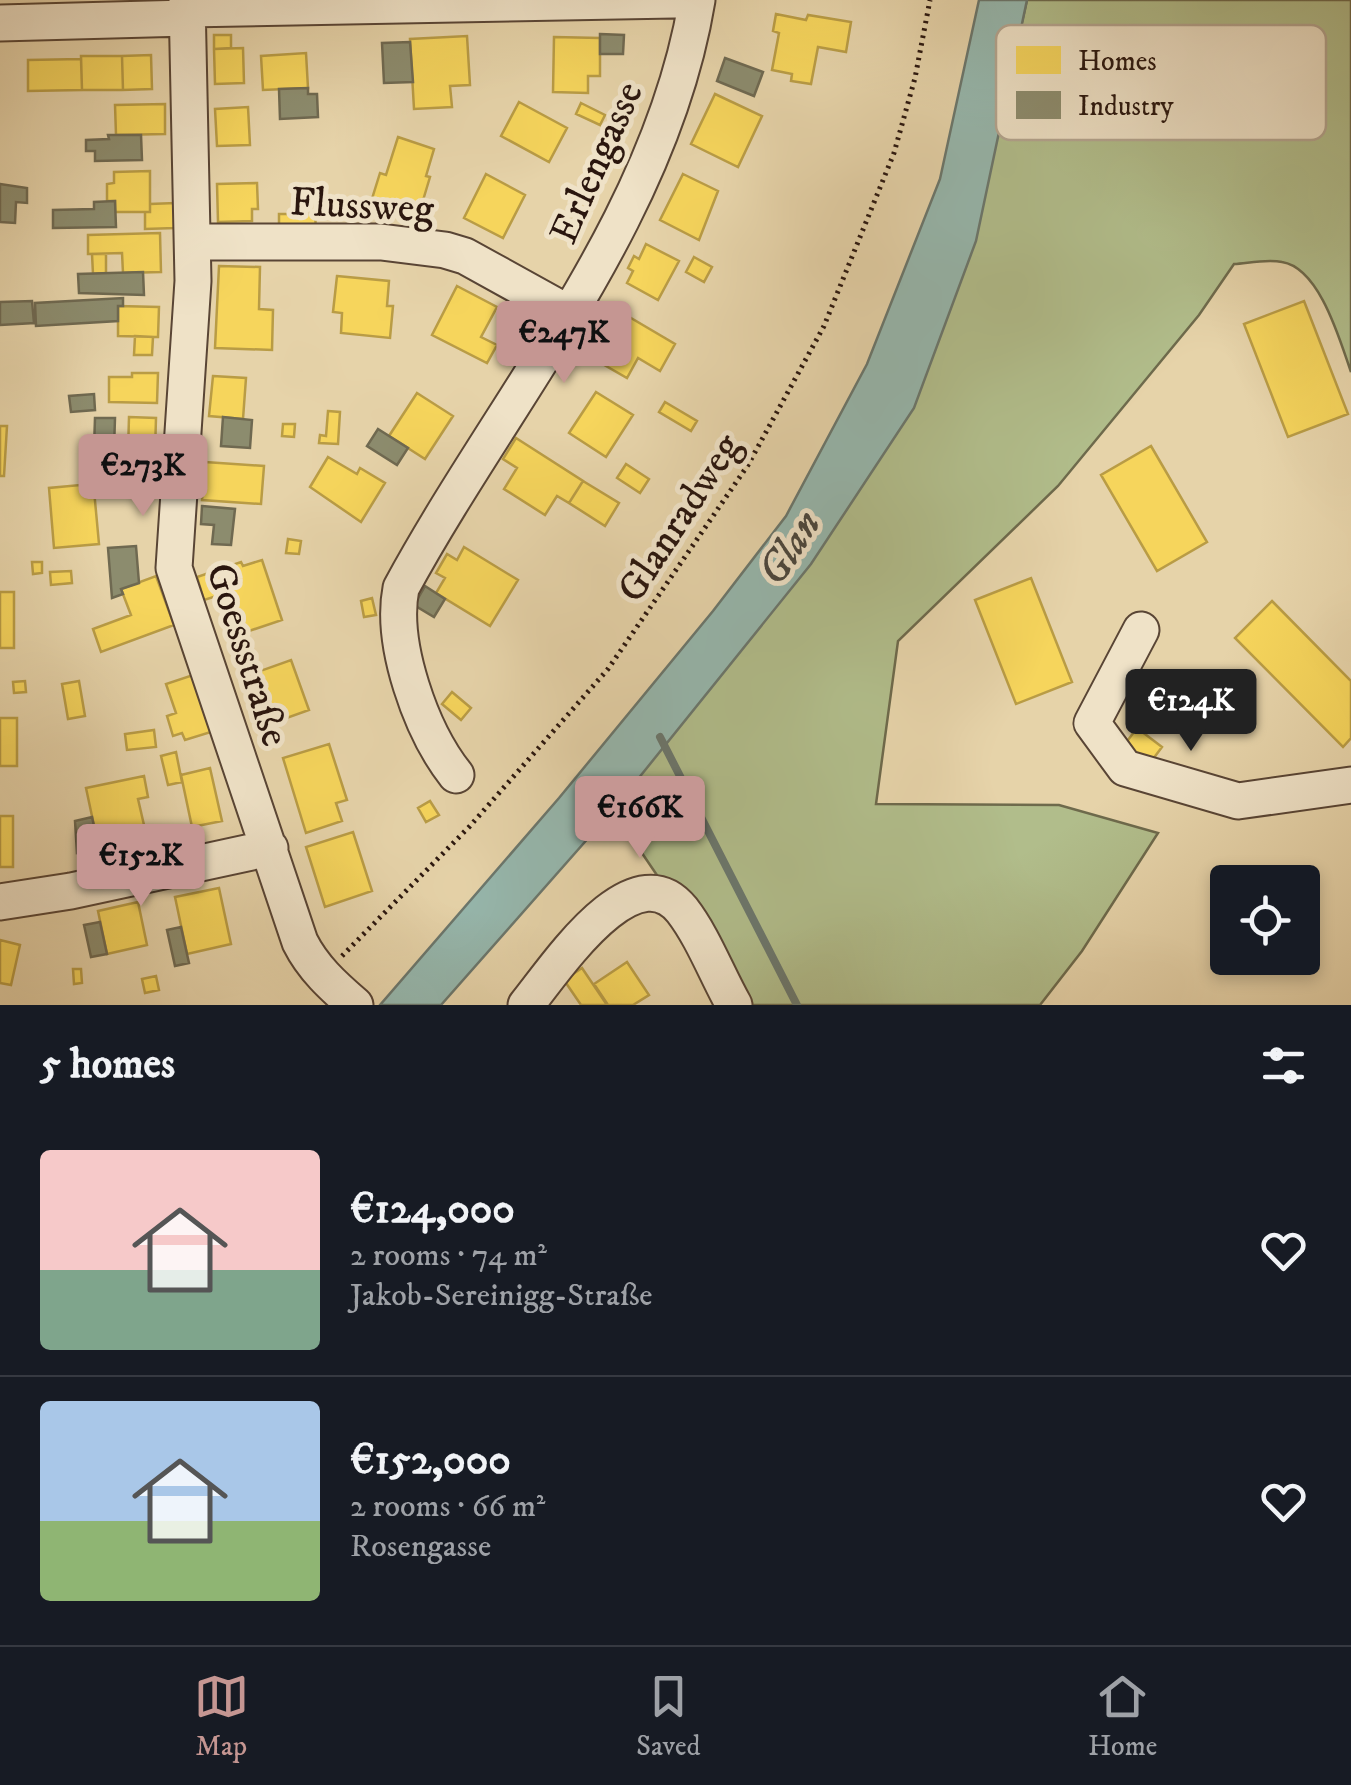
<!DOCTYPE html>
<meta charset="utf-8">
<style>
body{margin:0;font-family:"IM FELL DW Pica",serif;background:#20242c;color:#f1f3f6;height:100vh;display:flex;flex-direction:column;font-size:38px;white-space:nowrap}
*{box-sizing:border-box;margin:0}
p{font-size:32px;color:#9ea1a6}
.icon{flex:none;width:55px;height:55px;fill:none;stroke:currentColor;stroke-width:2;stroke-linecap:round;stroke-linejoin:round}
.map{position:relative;height:1005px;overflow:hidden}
.side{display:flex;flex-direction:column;background:#171b24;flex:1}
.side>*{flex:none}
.tools{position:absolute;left:1210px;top:865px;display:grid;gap:20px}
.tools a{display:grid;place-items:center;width:110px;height:110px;border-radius:10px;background:#171b24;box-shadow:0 5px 15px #0003;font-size:50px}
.price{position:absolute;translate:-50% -85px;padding:0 22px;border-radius:10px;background:#c59692;color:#111;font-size:32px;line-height:65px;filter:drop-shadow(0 2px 5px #0008)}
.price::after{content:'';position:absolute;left:50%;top:60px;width:30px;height:22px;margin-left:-15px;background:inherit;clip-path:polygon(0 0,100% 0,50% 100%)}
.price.on{background:#222;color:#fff}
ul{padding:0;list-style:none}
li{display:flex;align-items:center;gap:30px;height:250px;padding:0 40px}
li+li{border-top:2px solid #363941}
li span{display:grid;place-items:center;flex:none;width:280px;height:200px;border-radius:10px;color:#555}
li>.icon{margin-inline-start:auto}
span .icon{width:120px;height:120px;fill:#fffc;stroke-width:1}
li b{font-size:42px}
h2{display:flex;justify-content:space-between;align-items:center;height:120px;padding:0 40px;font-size:42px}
.dock{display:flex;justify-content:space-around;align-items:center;height:140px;border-top:2px solid #363941;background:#171b24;font-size:28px;color:#9ea1a6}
.dock a{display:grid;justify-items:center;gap:5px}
.dock .on{color:#c59692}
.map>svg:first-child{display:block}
.green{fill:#b1bd8b;stroke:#6e6a4c;stroke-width:2.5}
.water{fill:#96b7ad;stroke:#6b776d;stroke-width:2.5}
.homes{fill:#f6d55c;stroke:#b99c45;stroke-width:2.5}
.industry{fill:#8c8c6e;stroke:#6f6951;stroke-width:2.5}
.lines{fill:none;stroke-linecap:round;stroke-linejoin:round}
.stream{stroke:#6b776d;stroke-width:8}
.minor-casing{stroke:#594535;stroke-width:39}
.path{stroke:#2a160e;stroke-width:5;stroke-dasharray:2.5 5;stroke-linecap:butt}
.minor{stroke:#efe2c7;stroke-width:35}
.labels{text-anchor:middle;stroke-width:10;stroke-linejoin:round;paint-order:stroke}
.street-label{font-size:40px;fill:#2a160e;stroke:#efe2c7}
.water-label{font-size:42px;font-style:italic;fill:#4a463e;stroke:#efe2c7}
.key{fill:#efe2c7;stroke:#b4a590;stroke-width:2.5}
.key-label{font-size:28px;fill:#2a160e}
</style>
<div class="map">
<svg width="1351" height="1005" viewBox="0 0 1351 1005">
<rect width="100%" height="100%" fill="#e6d3a9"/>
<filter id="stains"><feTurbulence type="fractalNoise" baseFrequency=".002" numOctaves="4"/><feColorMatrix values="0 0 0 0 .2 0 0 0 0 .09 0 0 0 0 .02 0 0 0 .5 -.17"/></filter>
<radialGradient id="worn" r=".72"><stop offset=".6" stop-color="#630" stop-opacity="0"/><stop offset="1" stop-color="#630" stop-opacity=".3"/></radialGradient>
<!-- green -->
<path class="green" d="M 1027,0 L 1351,0 L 1351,372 C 1340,341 1320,268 1282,262 C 1267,259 1249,263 1234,264 L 1199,315 L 1058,486 L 898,641 L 876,804 L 1059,805 L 1158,833 L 1082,951 L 1040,1005 L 745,1005 L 606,800 L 731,639 L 984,190 Z"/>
<!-- water -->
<path class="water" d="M 979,0 L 1027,0 L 976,241 L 914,408 L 811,564 L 613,810 L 441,1005 L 380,1005 L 559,798 L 713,611 L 786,516 L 867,364 L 940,179 Z"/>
<!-- homes -->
<path class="homes" d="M 776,14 L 806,20 L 808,15 L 851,22 L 846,52 L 818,47 L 811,84 L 791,81 L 792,74 L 772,70 L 779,33 L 773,31 Z
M 214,35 L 231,35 L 231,48 L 214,49 Z
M 467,36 L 470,85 L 450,86 L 452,107 L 414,109 L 410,39 Z
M 554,37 L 600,38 L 600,76 L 588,76 L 588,93 L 553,92 Z
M 243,48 L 244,83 L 215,84 L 214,49 Z
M 306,53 L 308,88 L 263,90 L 261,56 Z
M 151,55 L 152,89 L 123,90 L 122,56 Z
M 81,56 L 122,56 L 123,90 L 82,90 Z
M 81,59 L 82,90 L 28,91 L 28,60 Z
M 715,94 L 762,116 L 738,167 L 691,144 Z
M 519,102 L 567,128 L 549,162 L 501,136 Z
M 581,103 L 605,115 L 600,125 L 576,114 Z
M 165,104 L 165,134 L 116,135 L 115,105 Z
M 248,107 L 250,145 L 217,146 L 215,109 Z
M 398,137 L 434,149 L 426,176 L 430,177 L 418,217 L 371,202 L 380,173 L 386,175 Z
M 150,171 L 150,212 L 115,212 L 115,201 L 107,201 L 107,184 L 114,183 L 114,172 Z
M 486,174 L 525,195 L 503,238 L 464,218 Z
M 683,174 L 718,191 L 699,240 L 660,220 Z
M 257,183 L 258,209 L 252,209 L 252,221 L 218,222 L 217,184 Z
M 175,203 L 175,228 L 145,229 L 145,212 L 150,212 L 150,204 Z
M 279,214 L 315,214 L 316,230 L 279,230 Z
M 160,233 L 161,272 L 123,273 L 122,253 L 88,254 L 88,235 Z
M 646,244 L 679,261 L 658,300 L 627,283 L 633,271 L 628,268 L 634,256 L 639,259 Z
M 92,254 L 106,254 L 106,273 L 93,274 Z
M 694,257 L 712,267 L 704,282 L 686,272 Z
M 219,266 L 260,267 L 259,309 L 273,310 L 272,350 L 215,348 Z
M 337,276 L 389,281 L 387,306 L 393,306 L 390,338 L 341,333 L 342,313 L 333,312 Z
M 457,286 L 497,307 L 481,337 L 497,345 L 487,363 L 432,335 Z
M 1304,301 L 1348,414 L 1288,437 L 1244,324 Z
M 118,306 L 159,307 L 158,337 L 118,336 Z
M 614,308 L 675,344 L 660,371 L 638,358 L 627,378 L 587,355 L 594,343 L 584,337 L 599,312 L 609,317 Z
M 135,336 L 153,337 L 152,355 L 134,355 Z
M 132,373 L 158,373 L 157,403 L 109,402 L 109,377 L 132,377 Z
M 213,376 L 246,378 L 243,419 L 209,416 Z
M 596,392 L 633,415 L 606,457 L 569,433 Z
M 417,393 L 453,416 L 425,459 L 389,436 Z
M 665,402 L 697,421 L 691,431 L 659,412 Z
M 328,411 L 340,412 L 338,444 L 319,443 L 320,435 L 326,436 Z
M 129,417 L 156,418 L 155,452 L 128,452 Z
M 283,424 L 295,424 L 294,437 L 282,436 Z
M 0,426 L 7,426 L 4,476 L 0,476 Z
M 516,438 L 583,481 L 569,503 L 557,496 L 545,515 L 504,489 L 517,468 L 503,459 Z
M 1151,446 L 1207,542 L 1157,571 L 1101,475 Z
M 328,457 L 357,474 L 360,468 L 385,483 L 361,522 L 310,487 Z
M 205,462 L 264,466 L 261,504 L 202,500 Z
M 626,464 L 649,479 L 640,493 L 617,478 Z
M 583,481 L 619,503 L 605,526 L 569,503 Z
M 80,485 L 81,491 L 94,490 L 99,544 L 54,548 L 49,488 Z
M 288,539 L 301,541 L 299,554 L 286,553 Z
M 464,547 L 518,580 L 490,626 L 436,593 L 445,578 L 436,573 L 447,554 L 457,560 Z
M 262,560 L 282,620 L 237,635 L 223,594 L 204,600 L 197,577 L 241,562 L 243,566 Z
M 32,562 L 42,562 L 42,573 L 33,574 Z
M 71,571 L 72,583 L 51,585 L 50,572 Z
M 156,576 L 174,625 L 101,652 L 93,629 L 131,615 L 121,589 Z
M 1031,578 L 1072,682 L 1016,704 L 975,600 Z
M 0,592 L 14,592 L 14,648 L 0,648 Z
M 372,598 L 376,615 L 364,617 L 361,601 Z
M 1272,601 L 1351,681 L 1351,738 L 1343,747 L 1235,638 Z
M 291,660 L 309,710 L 270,724 L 252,674 Z
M 193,675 L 211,732 L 185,740 L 182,733 L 173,736 L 167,716 L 176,713 L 166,684 Z
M 25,681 L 26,692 L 14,693 L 13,682 Z
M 79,681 L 85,716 L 68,719 L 62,684 Z
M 452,692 L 471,708 L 461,720 L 442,704 Z
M 0,718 L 17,718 L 17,766 L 0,766 Z
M 1137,728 L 1162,747 L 1150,763 L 1125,744 Z
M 154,730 L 156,747 L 127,750 L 125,734 Z
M 329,744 L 347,800 L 336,803 L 342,821 L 306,833 L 283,758 Z
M 176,752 L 182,782 L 168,785 L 161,756 Z
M 210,768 L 222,821 L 192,827 L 181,775 Z
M 144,776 L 148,797 L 138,799 L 147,838 L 99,849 L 86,788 Z
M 430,801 L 439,815 L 426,822 L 418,808 Z
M 0,816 L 13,816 L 13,867 L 0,867 Z
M 353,832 L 372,891 L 325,907 L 306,847 Z
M 219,888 L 231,944 L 187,954 L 175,897 Z
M 138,902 L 147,945 L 107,954 L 98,911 Z
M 0,940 L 20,945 L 11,985 L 0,983 Z
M 627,962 L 649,995 L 633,1005 L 608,1005 L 594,984 Z
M 582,968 L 607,1005 L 581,1005 L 564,980 Z
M 73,969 L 81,969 L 82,983 L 74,984 Z
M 156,976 L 159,990 L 145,993 L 142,979 Z"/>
<!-- industry -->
<path class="industry" d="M 600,34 L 624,35 L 623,54 L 600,54 Z
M 410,42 L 413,82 L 384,83 L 382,43 Z
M 725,58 L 763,72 L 754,96 L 717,81 Z
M 308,88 L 308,94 L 317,94 L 318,117 L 280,119 L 279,89 Z
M 108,135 L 141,135 L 142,160 L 95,161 L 95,151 L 86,151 L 86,140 L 109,139 Z
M 0,184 L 27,188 L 27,203 L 16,202 L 15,223 L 0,222 Z
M 115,201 L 116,227 L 53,228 L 53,210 L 94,209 L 94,202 Z
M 143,272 L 144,295 L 79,293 L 78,274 Z
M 123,298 L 123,306 L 118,306 L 118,321 L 36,326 L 35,303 Z
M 32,301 L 34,323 L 0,325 L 0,302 Z
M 94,394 L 95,410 L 71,412 L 69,396 Z
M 223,417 L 252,420 L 250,448 L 221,446 Z
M 95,418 L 115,418 L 114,449 L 94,448 Z
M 378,429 L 408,448 L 397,465 L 367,446 Z
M 202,506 L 235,509 L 231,545 L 212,544 L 214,525 L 201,524 Z
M 136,546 L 139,583 L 121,589 L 123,594 L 112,598 L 108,548 Z
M 425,586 L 445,599 L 434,617 L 414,605 Z
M 92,817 L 99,849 L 77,853 L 75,821 Z
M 100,922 L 107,954 L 91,957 L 84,925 Z
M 181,927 L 189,963 L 175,966 L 167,930 Z"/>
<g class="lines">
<!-- stream -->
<path class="stream" d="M 660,737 L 797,1005"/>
<defs>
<path id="minor" d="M 187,0 L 193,281 L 174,568 L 300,942 C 313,968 333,986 355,1005
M 187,9 L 674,0
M 0,23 L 187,18
M 194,242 L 381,242 L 445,250 L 465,256 L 570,314
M 1141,630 L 1092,723 L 1125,768 L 1238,801 L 1351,785
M 456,775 C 421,731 390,644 401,588 C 504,398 661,220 697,0
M 0,902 L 71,891 L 270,848
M 526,1005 C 554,971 633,849 682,910 C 703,937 717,975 734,1005"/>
</defs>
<!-- minor casing -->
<use href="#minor" class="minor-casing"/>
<!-- path -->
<path class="path" d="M 342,956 L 470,826 L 608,669 L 748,465 L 824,326 L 894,153 L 915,78 L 930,0"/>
<!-- minor -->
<use href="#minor" class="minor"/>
</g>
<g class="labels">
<!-- street labels -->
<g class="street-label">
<text transform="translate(595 162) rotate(-66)" y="14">Erlengasse</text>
<text transform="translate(362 204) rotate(3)" y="14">Flussweg</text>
<text transform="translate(678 517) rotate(-57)" y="14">Glanradweg</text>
<text transform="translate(249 654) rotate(72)" y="14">Goessstraße</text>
</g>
<!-- water labels -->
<g class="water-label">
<text transform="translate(788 547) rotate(-57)" y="15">Glan</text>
</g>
</g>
<!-- legend -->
<rect x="996" y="25" width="330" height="115" rx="15" class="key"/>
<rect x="1016" y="46" width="45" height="28" fill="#f6d55c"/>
<rect x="1016" y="91" width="45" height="28" fill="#8c8c6e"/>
<g class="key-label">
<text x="1078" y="70">Homes</text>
<text x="1078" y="115">Industry</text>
</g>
<rect width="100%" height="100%" filter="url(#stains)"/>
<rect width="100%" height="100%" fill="url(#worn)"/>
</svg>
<div class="tools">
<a><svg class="icon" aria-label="locate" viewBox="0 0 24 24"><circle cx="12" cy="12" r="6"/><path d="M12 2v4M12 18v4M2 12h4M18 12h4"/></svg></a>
</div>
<b class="price" style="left:564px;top:386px">€247K</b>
<b class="price" style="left:143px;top:519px">€273K</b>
<b class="price on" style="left:1191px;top:754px">€124K</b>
<b class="price" style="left:640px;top:861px">€166K</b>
<b class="price" style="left:141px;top:909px">€152K</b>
</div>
<section class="side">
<h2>5 homes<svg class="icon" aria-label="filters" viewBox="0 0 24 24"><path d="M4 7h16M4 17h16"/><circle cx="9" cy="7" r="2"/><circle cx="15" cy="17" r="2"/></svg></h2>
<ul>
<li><span style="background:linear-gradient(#f6c9c9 60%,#7fa58c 0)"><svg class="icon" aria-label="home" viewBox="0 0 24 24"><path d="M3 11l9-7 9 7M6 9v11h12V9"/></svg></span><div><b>€124,000</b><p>2 rooms · 74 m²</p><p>Jakob-Sereinigg-Straße</p></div><svg class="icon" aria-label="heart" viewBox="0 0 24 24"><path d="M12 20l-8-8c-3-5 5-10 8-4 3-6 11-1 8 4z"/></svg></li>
<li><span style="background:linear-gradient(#a9c7e8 60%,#8fb573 0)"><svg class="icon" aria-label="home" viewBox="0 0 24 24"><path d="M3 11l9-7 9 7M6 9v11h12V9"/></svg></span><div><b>€152,000</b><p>2 rooms · 66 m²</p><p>Rosengasse</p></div><svg class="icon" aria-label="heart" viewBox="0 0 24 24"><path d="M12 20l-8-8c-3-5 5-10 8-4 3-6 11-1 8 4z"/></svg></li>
</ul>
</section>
<nav class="dock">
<a class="on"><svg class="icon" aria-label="map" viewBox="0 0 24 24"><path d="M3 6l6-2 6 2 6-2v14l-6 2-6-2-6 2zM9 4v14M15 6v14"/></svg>Map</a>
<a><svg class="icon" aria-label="saved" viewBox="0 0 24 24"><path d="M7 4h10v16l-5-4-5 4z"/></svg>Saved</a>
<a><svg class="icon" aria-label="home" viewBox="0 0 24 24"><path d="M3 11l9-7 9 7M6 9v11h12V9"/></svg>Home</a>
</nav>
